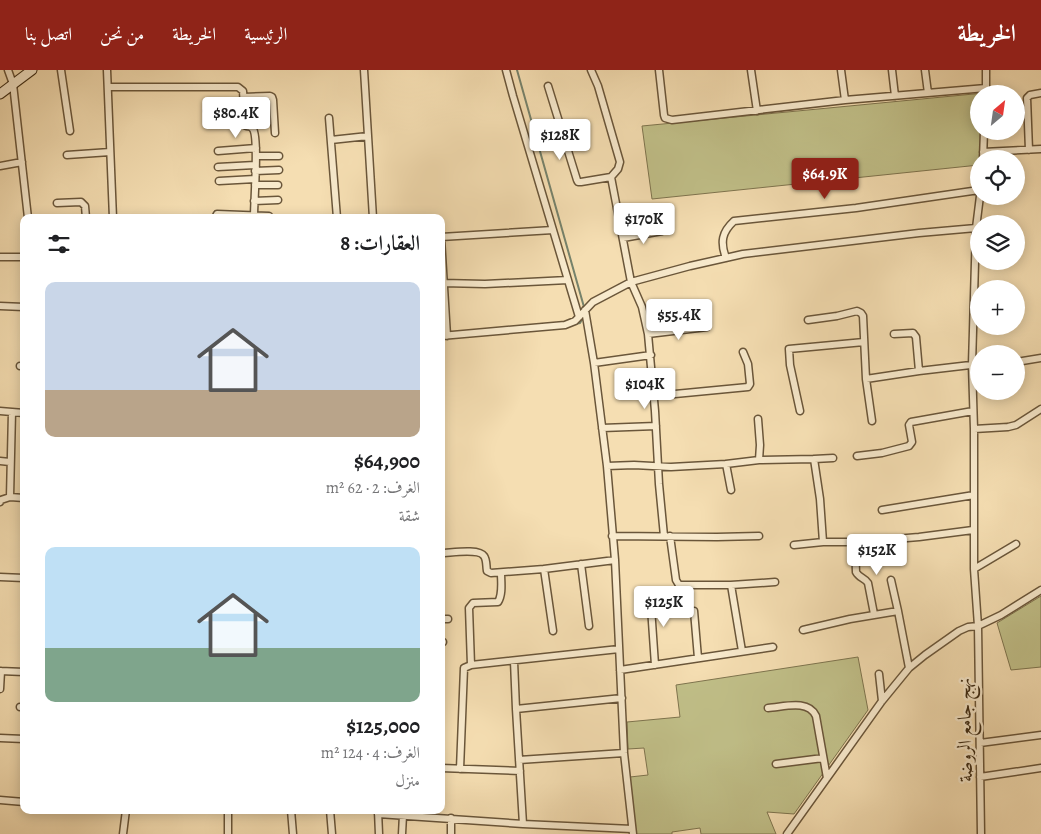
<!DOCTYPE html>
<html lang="ar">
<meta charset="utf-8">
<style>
body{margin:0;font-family:Alegreya,Amiri,serif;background:#f2f2f2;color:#202124;direction:rtl;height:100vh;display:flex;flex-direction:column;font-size:19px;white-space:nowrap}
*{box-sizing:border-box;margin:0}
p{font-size:16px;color:#757577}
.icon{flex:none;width:28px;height:28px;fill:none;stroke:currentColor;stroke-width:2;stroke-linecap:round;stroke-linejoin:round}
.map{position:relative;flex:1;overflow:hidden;direction:ltr}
.drawer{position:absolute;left:20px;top:144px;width:425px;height:600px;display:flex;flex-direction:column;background:#fff;border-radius:10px;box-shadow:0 2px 12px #0003;direction:rtl}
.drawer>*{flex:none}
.needle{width:32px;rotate:29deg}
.controls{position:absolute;left:970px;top:15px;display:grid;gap:10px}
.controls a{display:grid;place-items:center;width:55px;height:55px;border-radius:50%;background:#fff;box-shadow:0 2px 12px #0003;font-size:25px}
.price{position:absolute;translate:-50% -42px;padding:0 11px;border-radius:5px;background:#fff;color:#222;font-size:16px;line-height:32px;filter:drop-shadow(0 1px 2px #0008)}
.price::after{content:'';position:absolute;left:50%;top:30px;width:15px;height:11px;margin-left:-8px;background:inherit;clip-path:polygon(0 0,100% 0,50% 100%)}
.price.active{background:#8f2418;color:#fff}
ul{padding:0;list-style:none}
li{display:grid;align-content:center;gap:10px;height:265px;padding:0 25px}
li span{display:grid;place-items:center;height:155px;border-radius:10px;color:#555}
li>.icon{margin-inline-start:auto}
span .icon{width:90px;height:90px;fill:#fffc;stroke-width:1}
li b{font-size:21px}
h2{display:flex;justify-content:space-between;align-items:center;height:60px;padding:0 25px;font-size:21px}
header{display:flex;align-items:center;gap:30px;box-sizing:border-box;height:70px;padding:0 25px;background:#8f2418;color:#fff}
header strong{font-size:24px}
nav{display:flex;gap:28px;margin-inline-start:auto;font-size:18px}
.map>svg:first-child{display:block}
.green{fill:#c1c089;stroke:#7e744e}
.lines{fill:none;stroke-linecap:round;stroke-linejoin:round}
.stream{stroke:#76826b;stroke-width:2}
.street-casing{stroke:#6a563a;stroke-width:9}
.secondary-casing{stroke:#3b2912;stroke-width:11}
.street{stroke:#f8eacd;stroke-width:6}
.secondary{stroke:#f8eacd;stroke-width:9}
.labels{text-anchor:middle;stroke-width:4.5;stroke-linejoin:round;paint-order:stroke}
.street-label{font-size:19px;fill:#3b2912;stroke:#f8eacd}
</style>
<header>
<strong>الخريطة</strong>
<nav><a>الرئيسية</a><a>الخريطة</a><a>من نحن</a><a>اتصل بنا</a></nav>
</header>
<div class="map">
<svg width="1041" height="764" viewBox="0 0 1041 764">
<rect width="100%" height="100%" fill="#f5deb2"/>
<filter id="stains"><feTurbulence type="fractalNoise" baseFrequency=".004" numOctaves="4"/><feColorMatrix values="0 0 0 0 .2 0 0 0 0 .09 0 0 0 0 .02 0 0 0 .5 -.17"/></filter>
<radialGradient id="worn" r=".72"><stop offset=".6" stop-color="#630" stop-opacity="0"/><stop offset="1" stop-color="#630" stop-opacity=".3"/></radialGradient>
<!-- green -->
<path class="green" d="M 984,23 L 979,24 L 979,61 L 982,61 L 981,89 L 979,89 L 979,95 L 652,129 L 642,56 Z
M 1041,526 L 1041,597 L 1011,600 L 997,553 Z
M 858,587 L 868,640 L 794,744 L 767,742 L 776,764 L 701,764 L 700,758 L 672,762 L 672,764 L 636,764 L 630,707 L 648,705 L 644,678 L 628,679 L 627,652 L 680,647 L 676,615 Z"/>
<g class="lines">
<!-- stream -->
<path class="stream" d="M 517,0 L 584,237
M 575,254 L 580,253 L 584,246"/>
<defs>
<path id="street" d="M 8,0 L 13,14 L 28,148
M 61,0 L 70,61
M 107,0 L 113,148
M 364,0 L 373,148
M 506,0 L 513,26 L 579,247
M 659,0 L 664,45 L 665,48 L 672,50 L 845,30 L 986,18
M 751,0 L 757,41
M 841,0 L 845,30
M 892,0 L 895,26
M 925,0 L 928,23
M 548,16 L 577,110 L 578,112 L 581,112 L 611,107 L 618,99 L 620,92 L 598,16 L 591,0
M 108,17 L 238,17 L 243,21 L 245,54 L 246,56 C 249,56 251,56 253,59 C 259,68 254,131 254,146
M 986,24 L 986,0
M 244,27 L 270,26 L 272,27 L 273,30 L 275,63
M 207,41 L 244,39
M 329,48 L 337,148
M 331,70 L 368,66
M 1029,80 L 1027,28 L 1030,25 L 1041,23
M 218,81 L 256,78
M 983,82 L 1041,79
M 67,85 L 110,82
M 256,86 L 279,86
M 983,89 L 984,61
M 0,96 L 22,92
M 218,97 L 255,95
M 255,101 L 279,100
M 611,107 L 631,212 L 642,237 L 648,264 L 655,341 L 659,414 L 664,466
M 219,111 L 255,109
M 255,115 L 278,115
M 980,126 L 976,158 L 972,295 L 974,359 L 974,499 L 978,556 L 981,764
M 254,131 L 278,130
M 57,133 L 81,132 L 85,136 L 86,148
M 215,148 L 217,144 L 269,146
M 441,167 L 553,160
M 441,168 L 447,266
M 623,168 L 662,161
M 0,187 L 24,187
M 726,188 C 720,172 722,162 734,151 L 856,138 L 979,120
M 443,213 L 485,214 L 568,210
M 0,236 L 24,237
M 585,240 L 594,293 L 607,396 L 615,490 L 624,683 L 633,764
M 808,250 L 837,246 L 857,241 L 861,243 L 863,246 L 866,309 L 872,351
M 648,264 L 707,257
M 894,264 L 913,263 L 916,267 L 919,301
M 441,266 L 565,255 L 575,251 L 593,232 L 631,212 L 690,196 L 743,184 L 919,163 L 976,158
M 1016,292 L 1041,288
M 594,293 L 651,285
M 20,296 L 24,296
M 866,309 L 919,301 L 979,294
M 654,326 L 748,317 L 750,314 L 748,294 L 743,282
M 0,341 L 24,343
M 800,341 L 790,295 L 789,279 L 864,272
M 758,349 L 760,375 L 759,390
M 602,358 L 656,356
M 974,359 L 1008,357 L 1016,355 L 1041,339
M 857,386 L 882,383 L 909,376 L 912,372 L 909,355 L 911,352 L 973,341
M 814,389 L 820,429 L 823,472
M 0,391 L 10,392
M 726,394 L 731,420
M 607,396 L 634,395 L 671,397 L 689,396 L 726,394 L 759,390 L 814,389 L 833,388
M 10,427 L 12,342
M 0,432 L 1,430 L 10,427 L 24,428
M 882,440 L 974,425
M 612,466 L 717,467 L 759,466
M 670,466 L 676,510 L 679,515 L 731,515 L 775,512
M 794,475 L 823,472 L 853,472 L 855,475 L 883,470 L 919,467 L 973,460
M 855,475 L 856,502 C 859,508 865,508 868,513 L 874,544
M 441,483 C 450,483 479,478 484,486 C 487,490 486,496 487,501 L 491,503 L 544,499 L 615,490
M 581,494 L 589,556
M 544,499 L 553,561
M 974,499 L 1016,474
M 0,507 L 24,508
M 891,510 L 898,541
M 731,515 L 742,581
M 650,523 L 655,595
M 694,541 L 698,588
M 441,549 L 448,549
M 803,560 L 850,549 L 898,541 L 909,598
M 441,572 L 443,572
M 514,591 L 516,639 L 523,754
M 471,595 L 469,538 L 473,533 L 498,532 C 503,524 501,512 501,503
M 620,600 L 773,577
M 0,601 L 24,602
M 879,604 L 882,631
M 0,619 L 1,601
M 20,637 L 24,637
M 768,638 C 784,637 808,629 816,646 L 827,708
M 516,639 L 622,628
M 0,668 L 24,669
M 980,673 L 1041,665
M 519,690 L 624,683
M 776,694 L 823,688
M 441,698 L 520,701
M 460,699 L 464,598 L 471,595 L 619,579
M 980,707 L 1041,698
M 0,730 L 24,732
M 228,740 L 228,764
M 291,740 L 293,764
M 330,740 L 332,764
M 378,741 L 379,764
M 378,744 L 523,754 L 632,759
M 123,764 L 126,740
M 402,764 L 403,745
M 451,764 L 451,748
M 787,764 L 882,631 L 909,598 L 925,585 L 959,561 L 968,557 L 978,556 L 1001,545 L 1041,520"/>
<path id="secondary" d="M 0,24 L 32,0"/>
</defs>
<!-- street casing -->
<use href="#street" class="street-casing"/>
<!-- secondary casing -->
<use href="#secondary" class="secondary-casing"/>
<!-- street -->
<use href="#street" class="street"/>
<!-- secondary -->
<use href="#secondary" class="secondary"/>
</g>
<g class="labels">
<!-- street labels -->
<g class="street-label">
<text transform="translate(964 660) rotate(-91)" y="7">نهج جامع الروضة</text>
</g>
</g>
<rect width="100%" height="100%" filter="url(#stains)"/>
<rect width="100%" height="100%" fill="url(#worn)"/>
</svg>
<div class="controls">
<a><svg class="needle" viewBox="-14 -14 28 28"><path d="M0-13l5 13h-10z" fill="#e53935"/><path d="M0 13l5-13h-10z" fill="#757577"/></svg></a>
<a><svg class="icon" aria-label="locate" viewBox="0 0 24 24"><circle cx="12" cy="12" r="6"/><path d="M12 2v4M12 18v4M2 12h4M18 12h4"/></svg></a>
<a><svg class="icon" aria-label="layers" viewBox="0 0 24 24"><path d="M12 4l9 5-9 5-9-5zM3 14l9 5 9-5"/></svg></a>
<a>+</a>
<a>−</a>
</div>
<b class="price" style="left:236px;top:69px">$80.4K</b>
<b class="price" style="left:560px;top:91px">$128K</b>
<b class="price active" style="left:825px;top:130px">$64.9K</b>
<b class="price" style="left:644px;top:175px">$170K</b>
<b class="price" style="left:679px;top:271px">$55.4K</b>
<b class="price" style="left:645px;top:340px">$104K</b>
<b class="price" style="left:877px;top:506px">$152K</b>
<b class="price" style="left:664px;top:558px">$125K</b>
<section class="drawer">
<h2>العقارات: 8<svg class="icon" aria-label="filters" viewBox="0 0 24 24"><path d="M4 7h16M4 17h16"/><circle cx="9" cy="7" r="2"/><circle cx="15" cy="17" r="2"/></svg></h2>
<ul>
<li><span style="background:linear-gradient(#c9d6e8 70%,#b9a48a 0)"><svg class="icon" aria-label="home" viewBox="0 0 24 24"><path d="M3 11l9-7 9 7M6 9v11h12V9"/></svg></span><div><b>$64,900</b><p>الغرف: 2 · 62 m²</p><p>شقة</p></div></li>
<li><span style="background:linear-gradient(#bfe0f5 65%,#7fa58c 0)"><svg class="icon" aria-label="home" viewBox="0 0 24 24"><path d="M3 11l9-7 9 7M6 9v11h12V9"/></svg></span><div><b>$125,000</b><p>الغرف: 4 · 124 m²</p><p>منزل</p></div></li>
</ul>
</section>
</div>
